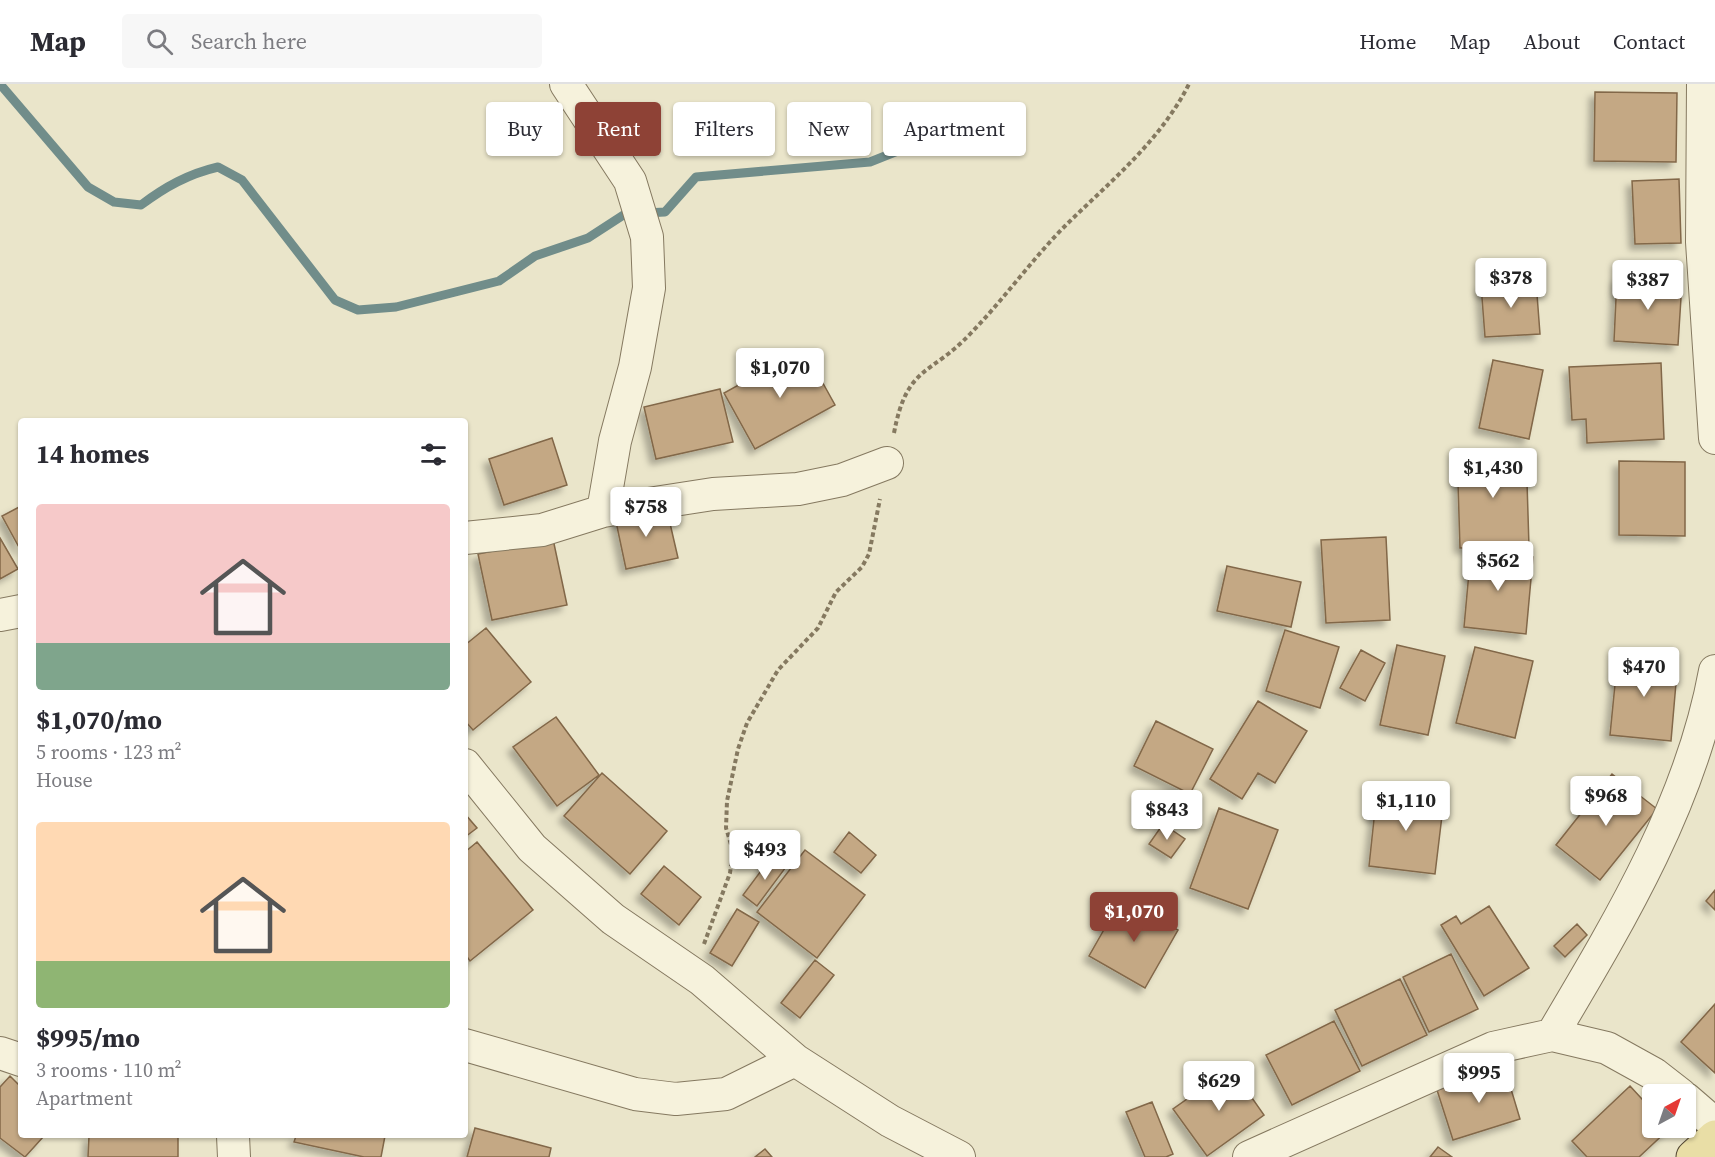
<!DOCTYPE html>
<meta charset="utf-8">
<style>
body{margin:0;font-family:"Source Serif 4",serif;background:#f7f7f7;color:#2b2b33;height:100vh;display:flex;flex-direction:column;font-size:22px;white-space:nowrap}
*{box-sizing:border-box;margin:0}
p{font-size:20px;color:#7c7c81}
.icon{flex:none;width:33px;height:33px;fill:none;stroke:currentColor;stroke-width:2;stroke-linecap:round;stroke-linejoin:round}
.map{position:relative;flex:1;overflow:hidden}
.side{position:absolute;left:18px;top:334px;width:450px;height:720px;display:flex;flex-direction:column;background:#fff;border-radius:6px;box-shadow:0 2px 4px #0004}
.side>*{flex:none}
.top-card{position:absolute;left:486px;top:18px;width:570px;height:54px;display:flex;gap:12px}
.needle{width:39px;rotate:40deg}
.tools{position:absolute;left:1642px;top:1000px;display:grid;gap:12px}
.tools a{display:grid;place-items:center;width:54px;height:54px;border-radius:6px;background:#fff;box-shadow:0 2px 4px #0004;font-size:30px}
.price{position:absolute;translate:-50% -51px;padding:0 14px;border-radius:6px;background:#fff;color:#222;font-size:20px;line-height:39px;filter:drop-shadow(0 2px 3px #0008)}
.price::after{content:'';position:absolute;left:50%;top:36px;width:18px;height:14px;margin-left:-9px;background:inherit;clip-path:polygon(0 0,100% 0,50% 100%)}
.price.active{background:#8e4236;color:#fff}
ul{padding:0;list-style:none}
li{display:grid;align-content:center;gap:12px;height:318px;padding:0 18px}
li span{display:grid;place-items:center;height:186px;border-radius:6px;color:#555}
li>.icon{margin-inline-start:auto}
span .icon{width:108px;height:108px;fill:#fffc;stroke-width:1}
li b{font-size:26px}
h2{display:flex;justify-content:space-between;align-items:center;height:72px;padding:0 18px;font-size:26px}
.tag{padding:0 21px;border-radius:6px;background:#fff;box-shadow:0 2px 4px #0004;font-size:21px;line-height:54px}
.tag.active{background:#8e4236;color:#fff}
header{display:flex;align-items:center;gap:36px;box-sizing:border-box;height:84px;padding:0 30px;background:#fff;border-bottom:2px solid #e1e1e2}
header strong{font-size:28px}
nav{display:flex;gap:33px;margin-inline-start:auto;font-size:21px}
.search{width:420px;height:54px;background:#f7f7f7;display:flex;align-items:center;gap:15px;box-sizing:border-box;padding:0 21px;border-radius:6px;color:#7c7c81;font-size:22px}
.map>svg:first-child{display:block}
.lines{fill:none;stroke-linecap:round;stroke-linejoin:round}
.stream{stroke:#718d8a;stroke-width:9}
.building{fill:#c4a884;stroke:#826748;stroke-width:1.5;filter:url(#shadow)}
.minor-casing{stroke:#857960;stroke-width:34}
.major-casing{stroke:#534733;stroke-width:35}
.path{stroke:#857960;stroke-width:4;stroke-dasharray:4.5 3;stroke-linecap:butt}
.minor{stroke:#f6f2dc;stroke-width:32}
.major{stroke:#e9dea6;stroke-width:33}
</style>
<header>
<strong>Map</strong>
<div class="search"><svg class="icon" aria-label="search" viewBox="0 0 24 24"><circle cx="10" cy="10" r="6"/><path d="M15 15l6 6"/></svg>Search here</div>
<nav><a>Home</a><a>Map</a><a>About</a><a>Contact</a></nav>
</header>
<div class="map">
<svg width="1715" height="1073" viewBox="0 0 1715 1073">
<defs>
<filter id="shadow"><feDropShadow dx="-5.5" dy="5.5" stdDeviation="3" flood-color="#0004"/></filter>
</defs>
<rect width="100%" height="100%" fill="#eae5ca"/>
<g class="lines">
<!-- stream -->
<path class="stream" d="M 0,0 L 88,103 L 114,118 L 141,121 C 165,103 188,90 218,83 L 242,96 L 335,216 L 358,226 L 396,223 L 499,197 L 535,172 L 588,154 L 625,130 L 665,128 L 696,93 L 870,78 L 1008,23"/>
</g>
<!-- building -->
<path class="building" d="M 1595,8 L 1677,9 L 1676,78 L 1594,77 Z
M 1679,95 L 1681,159 L 1635,160 L 1632,97 Z
M 1617,193 L 1682,198 L 1678,261 L 1614,257 Z
M 1536,197 L 1540,250 L 1485,253 L 1481,201 Z
M 804,265 L 835,321 L 755,365 L 724,309 Z
M 1493,276 L 1543,286 L 1529,355 L 1479,344 Z
M 1661,279 L 1664,355 L 1587,359 L 1586,335 L 1572,336 L 1569,283 Z
M 720,305 L 733,358 L 656,375 L 644,323 Z
M 552,354 L 567,401 L 504,421 L 489,375 Z
M 1526,365 L 1529,463 L 1460,464 L 1457,367 Z
M 1619,377 L 1685,378 L 1685,452 L 1619,451 Z
M 21,422 L 21,467 L 2,432 Z
M 666,422 L 678,474 L 626,485 L 615,433 Z
M 1386,453 L 1390,536 L 1326,539 L 1321,456 Z
M 0,454 L 18,485 L 0,495 Z
M 553,455 L 567,521 L 492,536 L 478,470 Z
M 1471,466 L 1533,473 L 1526,550 L 1464,543 Z
M 1227,482 L 1301,498 L 1291,543 L 1217,527 Z
M 486,544 L 531,598 L 473,646 L 465,637 L 465,561 Z
M 1285,546 L 1339,563 L 1320,624 L 1266,607 Z
M 1397,561 L 1445,572 L 1428,651 L 1380,641 Z
M 1475,563 L 1533,577 L 1515,654 L 1456,639 Z
M 1361,566 L 1385,579 L 1365,617 L 1340,604 Z
M 1618,570 L 1678,576 L 1671,657 L 1610,651 Z
M 1258,617 L 1307,647 L 1275,699 L 1258,689 L 1242,715 L 1210,695 Z
M 556,633 L 599,691 L 557,722 L 513,663 Z
M 1156,637 L 1213,665 L 1190,710 L 1134,682 Z
M 602,689 L 667,747 L 630,790 L 564,732 Z
M 1612,690 L 1657,725 L 1600,796 L 1556,761 Z
M 1377,707 L 1444,715 L 1435,790 L 1369,782 Z
M 1219,724 L 1278,746 L 1248,825 L 1190,804 Z
M 465,730 L 477,744 L 465,753 Z
M 1163,740 L 1185,755 L 1171,774 L 1149,760 Z
M 849,748 L 876,771 L 861,789 L 834,768 Z
M 477,758 L 533,826 L 470,877 L 465,870 L 465,768 Z
M 805,766 L 865,811 L 817,874 L 757,828 Z
M 772,772 L 786,783 L 757,822 L 743,811 Z
M 664,782 L 701,813 L 679,841 L 641,810 Z
M 1715,806 L 1715,826 L 1706,817 Z
M 1122,814 L 1178,846 L 1145,904 L 1089,872 Z
M 1489,822 L 1529,884 L 1484,912 L 1441,841 L 1456,832 L 1461,840 Z
M 737,825 L 759,838 L 732,882 L 710,869 Z
M 1577,840 L 1587,851 L 1565,873 L 1554,862 Z
M 1451,870 L 1478,925 L 1429,948 L 1403,893 Z
M 815,876 L 834,891 L 800,934 L 781,919 Z
M 1400,895 L 1427,951 L 1362,982 L 1335,926 Z
M 1715,920 L 1715,989 L 1681,958 Z
M 1334,937 L 1360,987 L 1292,1021 L 1266,971 Z
M 1231,984 L 1264,1031 L 1207,1072 L 1173,1025 Z
M 1505,985 L 1520,1035 L 1453,1056 L 1437,1006 Z
M 10,992 L 21,1003 L 21,1052 L 44,1052 L 25,1073 L 0,1054 L 0,1003 Z
M 1630,1002 L 1653,1027 L 1653,1044 L 1670,1044 L 1639,1073 L 1587,1073 L 1572,1057 Z
M 1152,1018 L 1173,1070 L 1166,1073 L 1145,1073 L 1126,1028 Z
M 475,1044 L 551,1064 L 549,1073 L 467,1073 Z
M 89,1052 L 178,1052 L 178,1073 L 88,1073 Z
M 296,1052 L 385,1052 L 381,1073 L 364,1073 L 294,1058 Z
M 1438,1063 L 1452,1073 L 1430,1073 Z
M 765,1065 L 772,1073 L 755,1073 Z"/>
<g class="lines">
<defs>
<path id="minor" d="M 566,0 L 630,97 L 647,153 L 649,204 L 635,283 L 615,357 L 603,427
M 1703,0 L 1702,158 L 1715,354
M 465,454 L 542,446 L 603,427 L 713,410 L 798,405 L 842,396 L 887,379
M 0,531 L 21,527
M 465,681 L 532,764 L 613,835 L 702,896 L 795,976 L 890,1037 L 959,1073
M 1552,951 C 1619,838 1691,719 1715,587
M 465,961 L 635,1010 L 676,1015 L 726,1010 L 795,976
M 0,969 L 21,976
M 1686,1015 L 1715,1040
M 233,1052 L 234,1073
M 1249,1073 L 1493,964 L 1552,951 L 1607,964 L 1654,990 L 1681,1011"/>
<path id="major" d="M 1693,1073 L 1715,1053"/>
</defs>
<!-- minor casing -->
<use href="#minor" class="minor-casing"/>
<!-- major casing -->
<use href="#major" class="major-casing"/>
<!-- path -->
<path class="path" d="M 894,349 C 907,280 931,292 971,249 C 1005,214 1033,174 1067,140 C 1111,97 1161,56 1189,0
M 704,860 L 730,789 L 733,767 L 726,744 L 727,717 L 738,665 L 747,639 L 778,586 L 818,544 L 836,508 L 862,483 L 869,470 L 880,415"/>
<!-- minor -->
<use href="#minor" class="minor"/>
<!-- major -->
<use href="#major" class="major"/>
</g>
</svg>
<div class="tools">
<a><svg class="needle" viewBox="-14 -14 28 28"><path d="M0-13l5 13h-10z" fill="#e53935"/><path d="M0 13l5-13h-10z" fill="#7c7c81"/></svg></a>
</div>
<b class="price" style="left:1511px;top:225px">$378</b>
<b class="price" style="left:1648px;top:227px">$387</b>
<b class="price" style="left:780px;top:315px">$1,070</b>
<b class="price" style="left:1493px;top:415px">$1,430</b>
<b class="price" style="left:646px;top:454px">$758</b>
<b class="price" style="left:1498px;top:508px">$562</b>
<b class="price" style="left:1644px;top:614px">$470</b>
<b class="price" style="left:1606px;top:743px">$968</b>
<b class="price" style="left:1406px;top:748px">$1,110</b>
<b class="price" style="left:1167px;top:757px">$843</b>
<b class="price" style="left:765px;top:797px">$493</b>
<b class="price active" style="left:1134px;top:859px">$1,070</b>
<b class="price" style="left:1479px;top:1020px">$995</b>
<b class="price" style="left:1219px;top:1028px">$629</b>
<div class="top-card">
<a class="tag">Buy</a>
<a class="tag active">Rent</a>
<a class="tag">Filters</a>
<a class="tag">New</a>
<a class="tag">Apartment</a>
</div>
<section class="side">
<h2>14 homes<svg class="icon" aria-label="filters" viewBox="0 0 24 24"><path d="M4 7h16M4 17h16"/><circle cx="9" cy="7" r="2"/><circle cx="15" cy="17" r="2"/></svg></h2>
<ul>
<li><span style="background:linear-gradient(#f6c9c9 75%,#7fa58c 0)"><svg class="icon" aria-label="home" viewBox="0 0 24 24"><path d="M3 11l9-7 9 7M6 9v11h12V9"/></svg></span><div><b>$1,070/mo</b><p>5 rooms · 123 m²</p><p>House</p></div></li>
<li><span style="background:linear-gradient(#ffd9b3 75%,#8fb573 0)"><svg class="icon" aria-label="home" viewBox="0 0 24 24"><path d="M3 11l9-7 9 7M6 9v11h12V9"/></svg></span><div><b>$995/mo</b><p>3 rooms · 110 m²</p><p>Apartment</p></div></li>
</ul>
</section>
</div>
